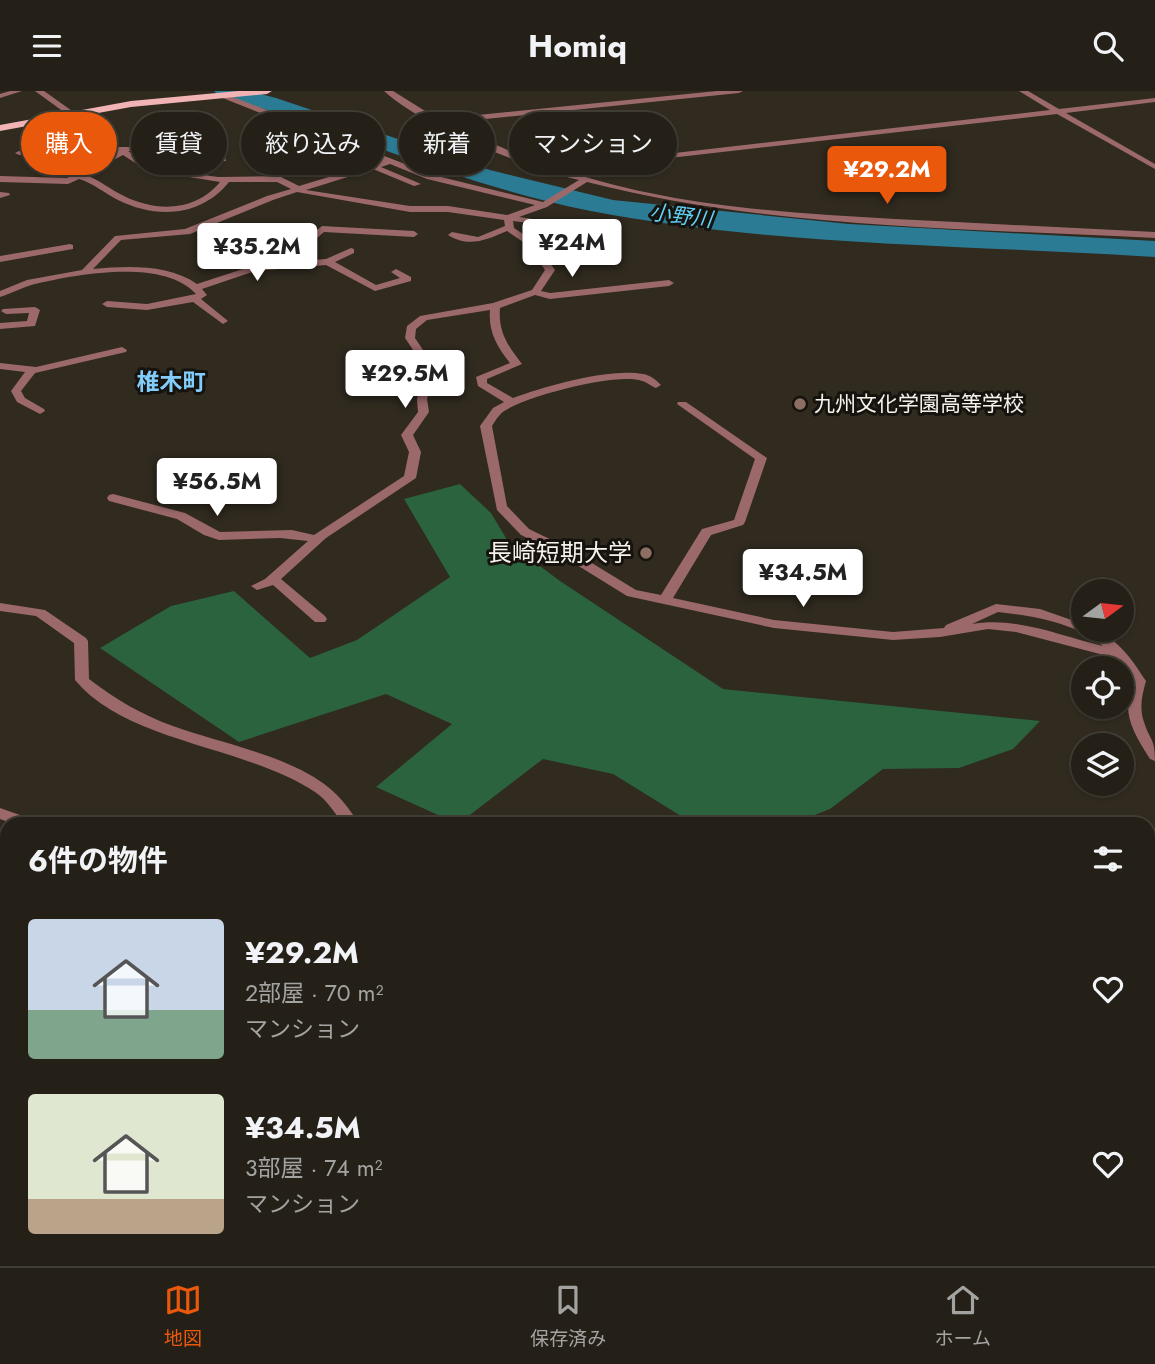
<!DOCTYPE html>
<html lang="ja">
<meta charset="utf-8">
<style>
body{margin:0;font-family:Jost,"Noto Sans JP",sans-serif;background:#2c2820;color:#f1f3f6;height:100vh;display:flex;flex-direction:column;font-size:26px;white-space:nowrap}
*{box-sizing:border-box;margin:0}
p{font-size:23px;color:#a3a3a1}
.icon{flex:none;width:38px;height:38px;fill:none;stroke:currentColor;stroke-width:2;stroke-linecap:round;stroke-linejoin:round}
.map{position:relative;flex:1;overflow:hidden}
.side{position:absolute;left:0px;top:726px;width:1155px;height:450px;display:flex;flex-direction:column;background:#242017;border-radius:21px 21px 0 0;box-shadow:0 2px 5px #0004,0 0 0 2px #413e36}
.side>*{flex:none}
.guide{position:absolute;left:21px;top:21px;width:700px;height:63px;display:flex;gap:14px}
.needle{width:46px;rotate:75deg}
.buttons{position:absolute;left:1071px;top:488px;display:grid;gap:14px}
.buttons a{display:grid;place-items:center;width:63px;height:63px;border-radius:50%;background:#242017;box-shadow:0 2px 5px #0004,0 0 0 2px #413e36;font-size:35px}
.price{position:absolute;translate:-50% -60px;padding:0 16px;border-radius:7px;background:#fff;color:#222;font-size:23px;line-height:46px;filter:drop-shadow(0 2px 4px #0008)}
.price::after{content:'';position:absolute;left:50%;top:42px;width:21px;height:16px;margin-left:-10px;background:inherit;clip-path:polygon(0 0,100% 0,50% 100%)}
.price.current{background:#ea580c;color:#fff}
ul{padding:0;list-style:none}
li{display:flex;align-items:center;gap:21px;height:175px;padding:0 28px}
li span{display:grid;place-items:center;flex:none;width:196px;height:140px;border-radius:7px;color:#555}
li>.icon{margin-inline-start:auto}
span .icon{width:84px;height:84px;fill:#fffc;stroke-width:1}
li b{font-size:30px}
h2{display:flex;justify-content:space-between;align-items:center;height:84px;padding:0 28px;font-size:30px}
.tag{padding:0 24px;border-radius:32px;background:#242017;box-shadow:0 2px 5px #0004,0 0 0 2px #413e36;font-size:24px;line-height:63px}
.tag.current{background:#ea580c;color:#fff}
header{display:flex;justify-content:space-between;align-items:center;height:91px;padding:0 28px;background:#242017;font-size:32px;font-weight:700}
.menu{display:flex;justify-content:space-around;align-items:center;height:98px;border-top:2px solid #413e36;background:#242017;font-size:19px;color:#a3a3a1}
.menu a{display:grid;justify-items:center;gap:4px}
.menu .current{color:#ea580c}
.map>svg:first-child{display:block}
.forest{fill:#2a633e}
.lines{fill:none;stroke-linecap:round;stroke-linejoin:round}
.stream{stroke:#699faf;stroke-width:4.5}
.river{fill:#2c7b95;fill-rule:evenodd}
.minor{fill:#9b696a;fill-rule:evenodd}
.tertiary{fill:#9b696a;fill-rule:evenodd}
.primary{fill:#f2b3b4;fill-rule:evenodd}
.education-dot{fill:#8d6e63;stroke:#16130e;stroke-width:2.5}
.labels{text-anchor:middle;stroke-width:6;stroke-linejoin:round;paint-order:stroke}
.far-water-label{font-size:21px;font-style:italic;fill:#61d2f8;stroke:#16130e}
.far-poi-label{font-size:21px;fill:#f6f2eb;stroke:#16130e;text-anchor:start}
.far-quarter-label{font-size:23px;font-weight:bold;fill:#83cdfc;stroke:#16130e}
.poi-label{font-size:24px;fill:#f6f2eb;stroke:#16130e;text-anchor:end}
</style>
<header><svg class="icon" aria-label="menu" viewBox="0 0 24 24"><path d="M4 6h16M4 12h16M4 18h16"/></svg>Homiq<svg class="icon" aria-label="search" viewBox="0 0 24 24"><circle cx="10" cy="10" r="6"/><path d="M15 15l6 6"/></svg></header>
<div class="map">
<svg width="1155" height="1175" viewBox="0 0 1155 1175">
<rect width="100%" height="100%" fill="#302a1f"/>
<!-- forest -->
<path class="forest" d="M 460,393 L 491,422 L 509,452 L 560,490 L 723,598 L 1040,630 L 1013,658 L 959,677 L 883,678 L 830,718 L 792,733 L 694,733 L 613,683 L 543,668 L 458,733 L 376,696 L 452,633 L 386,603 L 239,651 L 100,557 L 171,515 L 234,500 L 310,567 L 357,549 L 450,486 L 404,408 Z
M 0,738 L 7,742 L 7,843 L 0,858 Z
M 0,874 L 7,876 L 7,1020 L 0,1023 Z
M 1148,1044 L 1155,1045 L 1155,1175 L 805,1175 L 804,1169 L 1148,1169 Z"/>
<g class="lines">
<!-- stream -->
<path class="stream" d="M 1152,157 L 1155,161"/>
<!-- river -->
<path class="river" d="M 214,0 L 249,0 L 276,7 L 490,79 L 613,109 L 849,133 L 1155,150 L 1155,166 C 971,154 772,155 591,120 C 463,95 343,39 218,4 Z"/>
<!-- minor -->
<path class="minor" d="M 10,0 L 22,0 L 0,7 L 0,3 Z
M 384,0 L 393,0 L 438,28 L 717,0 L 743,0 L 739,2 L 446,32 L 519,64 L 553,76 L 1050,19 L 1019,0 L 1028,0 L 1059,18 L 1155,7 L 1155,11 L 1066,22 L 1155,73 L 1155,78 L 1057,23 L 564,79 C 669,115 785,122 895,128 C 981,132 1068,137 1155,141 L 1155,147 C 966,137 771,138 587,91 L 547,116 L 519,126 L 552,131 L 552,135 L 513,130 L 514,137 L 535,151 L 555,179 L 541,200 L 550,202 L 669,189 L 674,192 L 669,195 L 550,208 L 535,204 L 500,217 C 498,241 508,255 522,273 L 487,288 L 487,292 L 513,307 C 546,295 608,277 643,283 C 650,284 656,289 661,294 L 656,297 C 651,295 647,291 642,290 C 617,281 528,305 506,319 C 499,323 496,329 492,335 L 507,415 L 529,438 L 564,455 L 636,499 L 661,504 L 702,438 L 734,429 L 755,368 L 677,313 L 678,311 L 686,311 L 767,367 L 745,431 L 743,434 L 711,444 L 673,507 L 774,529 L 893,541 L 944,537 L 946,534 L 996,513 L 1040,518 L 1083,533 L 1083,539 C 1113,539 1131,567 1146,590 C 1142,604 1139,617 1144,631 C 1150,650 1155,647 1155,670 L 1150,668 C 1132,639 1122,624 1132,590 L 1115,567 L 1016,541 L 988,538 L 940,546 L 893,549 L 774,537 L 627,505 L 556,461 L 521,444 L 497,419 L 480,335 L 493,317 L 504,311 L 478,295 L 476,286 L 510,272 C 497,256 488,240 490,219 L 427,229 L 416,238 L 415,247 L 436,278 L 427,308 L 429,321 L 413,344 L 421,361 L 416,387 L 326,447 L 281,488 L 325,525 L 327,528 L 325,531 L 315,531 L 273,494 L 257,499 L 251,495 L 265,488 L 308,450 L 280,447 L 219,449 L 204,444 L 177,428 L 109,410 L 107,407 L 109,404 L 113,403 L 185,422 L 220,441 L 292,439 L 314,444 L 404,385 L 409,361 L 401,344 L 418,321 L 417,308 L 426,278 L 405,247 L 407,235 L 420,225 L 493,212 L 532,199 L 545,179 L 529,155 L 507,140 C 486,149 469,157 448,144 L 452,141 L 478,146 L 505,135 L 504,129 L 448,121 L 410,121 L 297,101 L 273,109 L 190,143 L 121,149 L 93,178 C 128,175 168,173 197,193 L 246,177 L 246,167 L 261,155 L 261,151 L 267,151 L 271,156 L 256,168 L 256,174 L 277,172 L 322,135 L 414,140 L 418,143 L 414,146 L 324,141 L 289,171 L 326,168 L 351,157 L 354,158 L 354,162 L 335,171 L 376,194 L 400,187 L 391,181 L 396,178 L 411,186 L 411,190 L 375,200 L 326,174 L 255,180 L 202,198 L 207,204 L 201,208 L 228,230 L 223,233 L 193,211 L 147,219 L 107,216 L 102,213 L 107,210 L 147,213 L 196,203 C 164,167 77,183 35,193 C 23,196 12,202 0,206 L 0,200 L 27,189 L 82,179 L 115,145 L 185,138 L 267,105 L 291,98 L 277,91 L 229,91 C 201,126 156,128 118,109 C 104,102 93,92 79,88 L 68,93 L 0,91 L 0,85 L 67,87 L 78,82 L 62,78 L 62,74 L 84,78 L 116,61 L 101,56 L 19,64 L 15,62 L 19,60 L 98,52 L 99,49 L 90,46 L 100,38 L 104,40 L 100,44 L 108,47 L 106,53 L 115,56 L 141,56 L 158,40 L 162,42 L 150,56 L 174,56 L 186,45 L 217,45 L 221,47 L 220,49 L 188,49 L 176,60 L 128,60 L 156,76 L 218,66 L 216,60 L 220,58 L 224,60 L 226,70 L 168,79 L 218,86 L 279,85 L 299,95 L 382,70 L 220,6 L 220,2 L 223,2 L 433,84 L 543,111 L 579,89 C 526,76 424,37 384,0 ZM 123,64 L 146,79 L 220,91 C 195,121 156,121 124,105 C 111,99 100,89 85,84 ZM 390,73 L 427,88 L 535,114 L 507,124 L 448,115 L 410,115 L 306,99 L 373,78 L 414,95 L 421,93 L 381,76 ZM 998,521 C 1035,525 1073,531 1103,555 C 1061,545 1015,525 972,533 Z
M 0,101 L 9,102 L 10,104 L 0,107 Z
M 70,153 L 73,154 L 73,158 L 0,171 L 0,165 Z
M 35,216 L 40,219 L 35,235 L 0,238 L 0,232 L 27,230 L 29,222 L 6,223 L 1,220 L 3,218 Z
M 122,256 L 127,259 L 126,261 L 35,282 L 21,300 L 25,307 L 44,318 L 45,320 L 40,323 L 17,311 L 11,300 L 25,281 L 0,278 L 0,272 L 36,276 Z
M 0,512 L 45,519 L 86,547 L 88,550 L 89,588 C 115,608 142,624 173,635 C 220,652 290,665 328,696 C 340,705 351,720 359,733 L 343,733 C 335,722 327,709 315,701 C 247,655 127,652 75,589 L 74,552 L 36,525 L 0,520 Z
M 7,1035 L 7,1052 L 0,1055 L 0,1038 Z"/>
<!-- tertiary -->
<path class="tertiary" d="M 35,0 L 44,0 L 75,22 L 68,24 Z
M 0,717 L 34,729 L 36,733 L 14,733 L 0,728 Z
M 1148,856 L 1155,856 L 1155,868 L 1148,868 Z
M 1077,1169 L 1098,1169 L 1100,1175 L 1080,1175 Z"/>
<!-- primary -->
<path class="primary" d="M 238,0 L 272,0 L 267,3 L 131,16 L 0,40 L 0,34 L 131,10 Z"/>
</g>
<!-- markers -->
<g class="education-dot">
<circle cx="800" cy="313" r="7"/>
<circle cx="646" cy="462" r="7"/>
</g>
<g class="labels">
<!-- far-water labels -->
<g class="far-water-label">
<text transform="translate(681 125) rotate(7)" y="7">小野川</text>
</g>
<!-- far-poi labels -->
<g class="far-poi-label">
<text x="814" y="320">九州文化学園高等学校</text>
</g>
<!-- far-quarter labels -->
<g class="far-quarter-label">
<text x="171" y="299">椎木町</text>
</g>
<!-- poi labels -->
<g class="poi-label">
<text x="632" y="470">長崎短期大学</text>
</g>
</g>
</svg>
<div class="buttons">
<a><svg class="needle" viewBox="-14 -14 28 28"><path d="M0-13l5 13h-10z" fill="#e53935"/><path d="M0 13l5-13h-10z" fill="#a3a3a1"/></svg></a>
<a><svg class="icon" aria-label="locate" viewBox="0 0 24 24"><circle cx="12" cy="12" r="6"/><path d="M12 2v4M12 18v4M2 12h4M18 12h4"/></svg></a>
<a><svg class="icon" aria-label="layers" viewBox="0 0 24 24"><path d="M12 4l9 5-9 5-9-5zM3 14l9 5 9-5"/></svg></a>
</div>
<b class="price current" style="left:887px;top:115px">¥29.2M</b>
<b class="price" style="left:572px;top:188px">¥24M</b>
<b class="price" style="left:257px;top:192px">¥35.2M</b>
<b class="price" style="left:405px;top:319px">¥29.5M</b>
<b class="price" style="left:217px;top:427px">¥56.5M</b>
<b class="price" style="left:803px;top:518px">¥34.5M</b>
<div class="guide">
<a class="tag current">購入</a>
<a class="tag">賃貸</a>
<a class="tag">絞り込み</a>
<a class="tag">新着</a>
<a class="tag">マンション</a>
</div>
<section class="side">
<h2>6件の物件<svg class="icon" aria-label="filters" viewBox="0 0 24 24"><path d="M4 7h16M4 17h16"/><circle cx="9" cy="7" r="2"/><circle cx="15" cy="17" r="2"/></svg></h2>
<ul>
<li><span style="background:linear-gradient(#c9d6e8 65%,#7fa58c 0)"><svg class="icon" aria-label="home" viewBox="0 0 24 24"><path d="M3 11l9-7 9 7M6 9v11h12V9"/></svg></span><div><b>¥29.2M</b><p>2部屋 · 70 m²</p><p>マンション</p></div><svg class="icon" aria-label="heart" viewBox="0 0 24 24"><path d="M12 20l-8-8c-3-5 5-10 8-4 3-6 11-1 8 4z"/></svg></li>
<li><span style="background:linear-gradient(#dfe7d0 75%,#b9a48a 0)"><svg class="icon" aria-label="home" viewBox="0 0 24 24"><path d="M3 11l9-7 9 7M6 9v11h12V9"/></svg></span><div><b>¥34.5M</b><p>3部屋 · 74 m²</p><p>マンション</p></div><svg class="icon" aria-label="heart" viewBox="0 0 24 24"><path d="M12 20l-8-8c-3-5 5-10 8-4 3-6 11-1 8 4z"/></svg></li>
</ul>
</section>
</div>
<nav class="menu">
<a class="current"><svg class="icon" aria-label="map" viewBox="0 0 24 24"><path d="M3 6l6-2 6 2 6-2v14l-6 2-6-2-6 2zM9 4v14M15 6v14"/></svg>地図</a>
<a><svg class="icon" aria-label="saved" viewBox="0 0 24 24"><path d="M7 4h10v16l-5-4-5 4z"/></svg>保存済み</a>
<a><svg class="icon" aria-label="home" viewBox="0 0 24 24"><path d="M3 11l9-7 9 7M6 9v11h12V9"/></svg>ホーム</a>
</nav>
